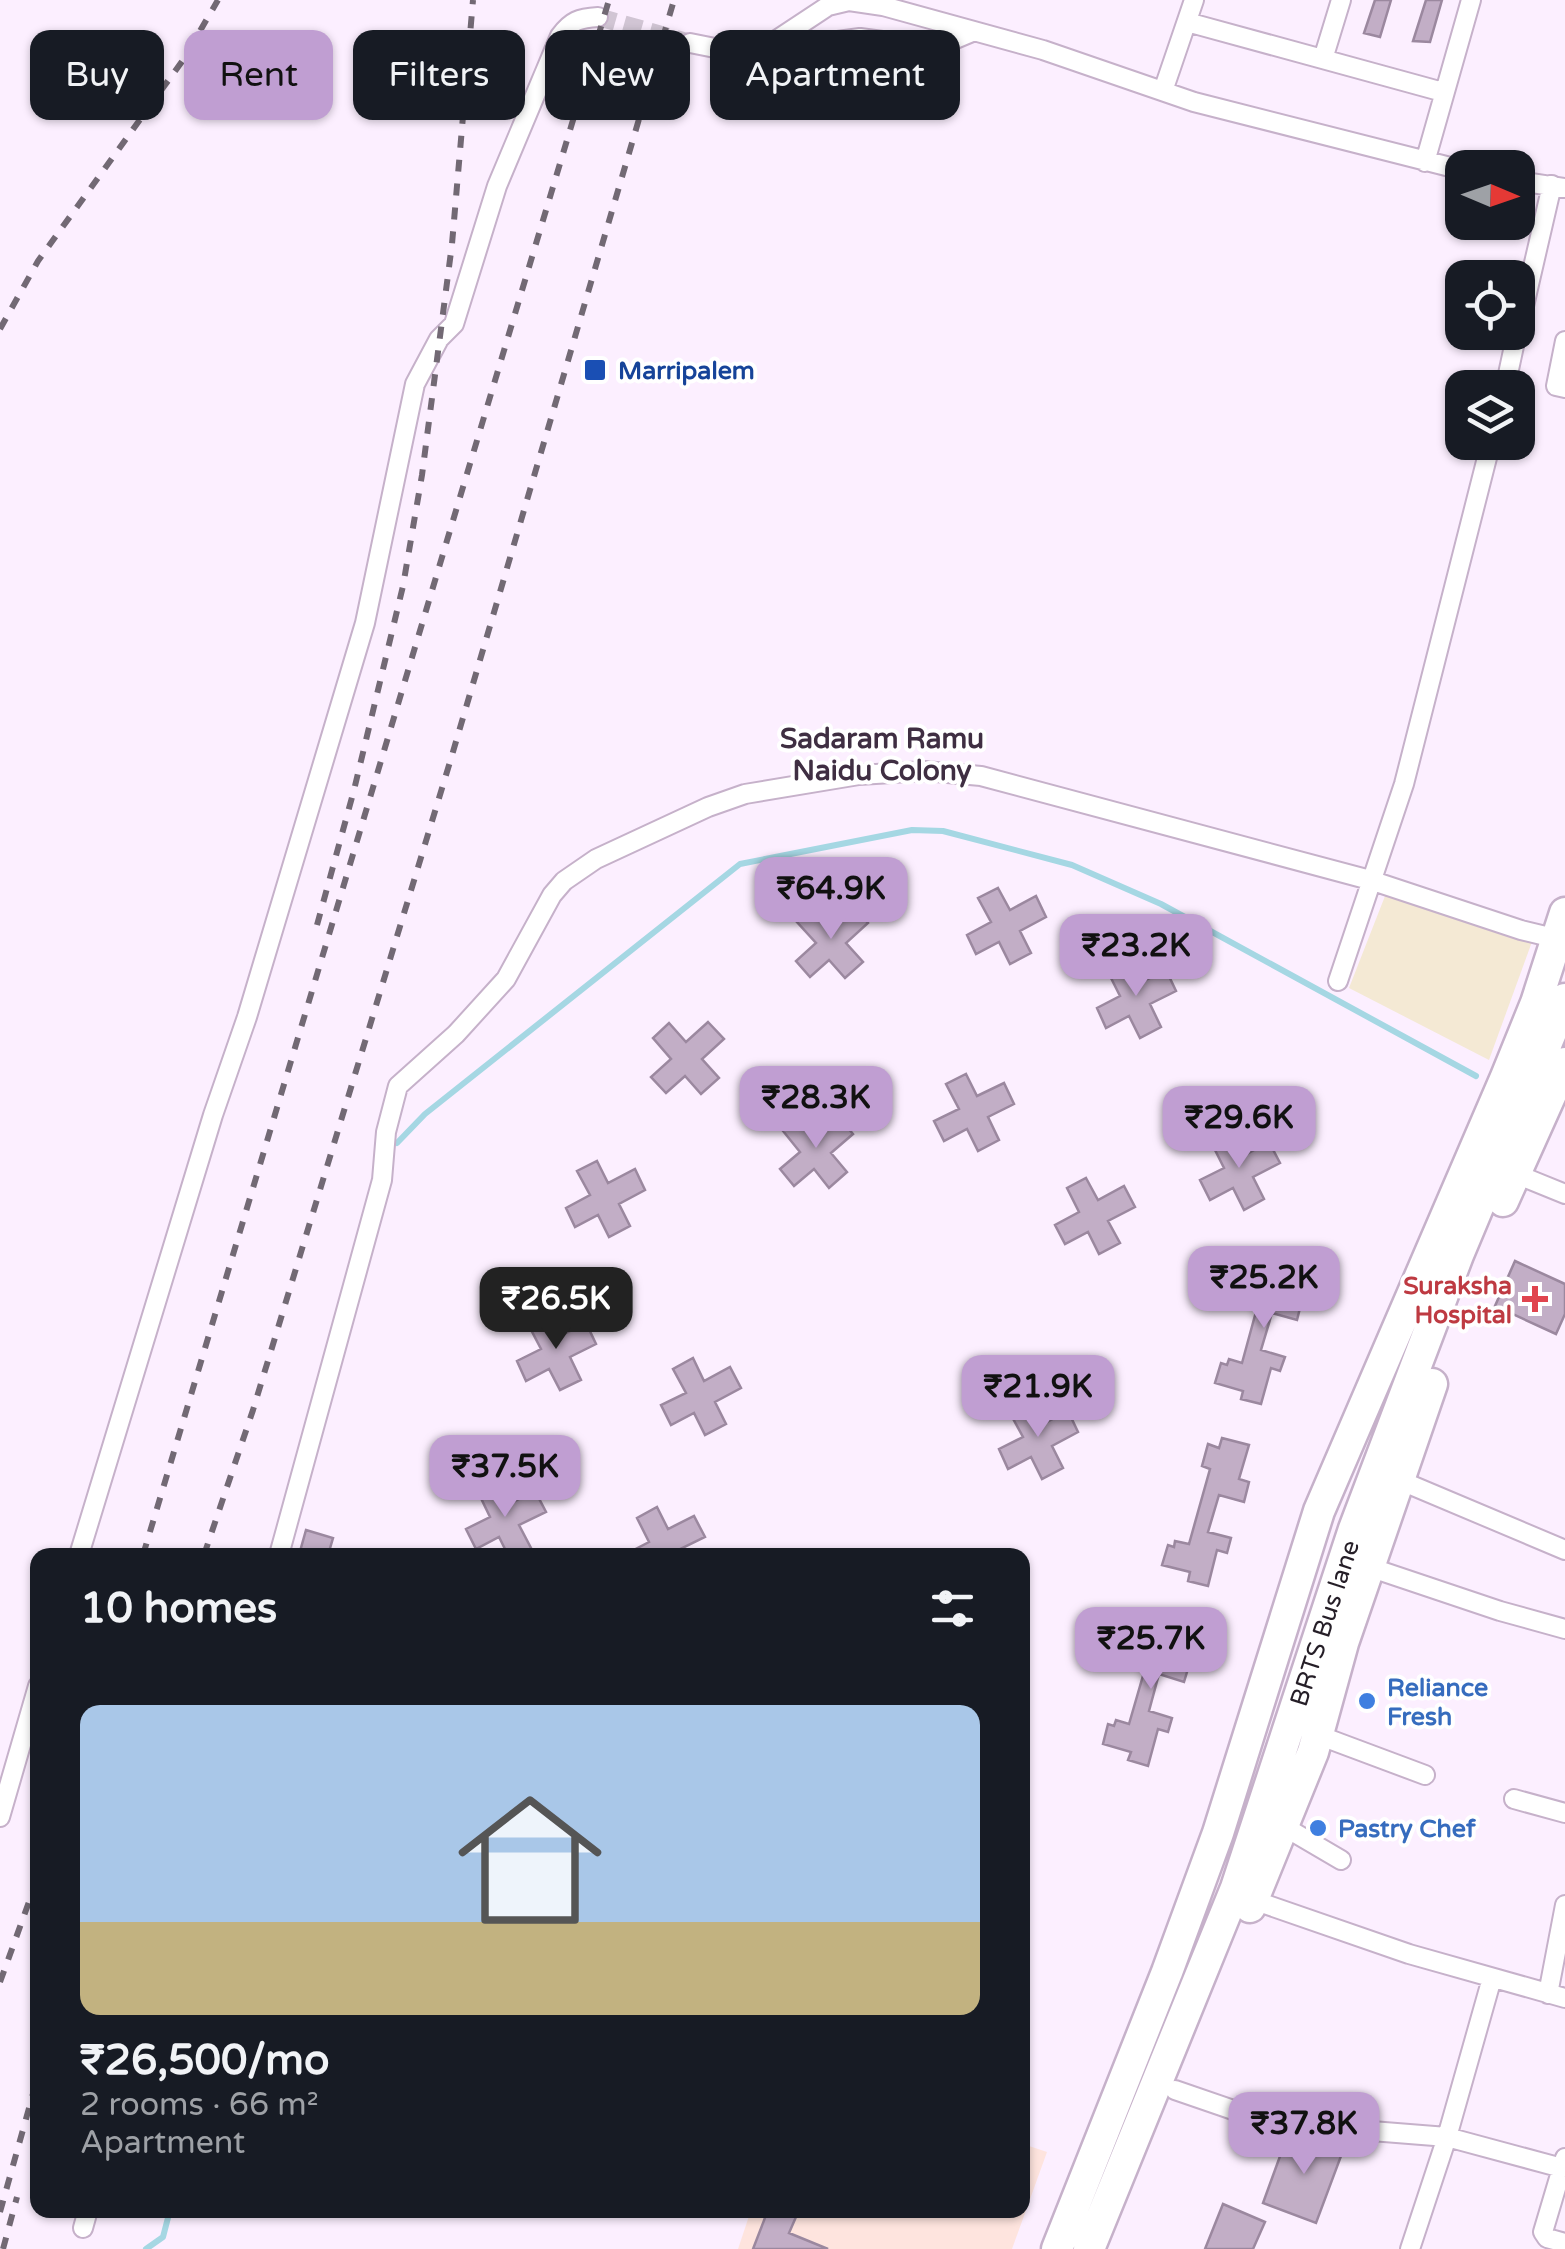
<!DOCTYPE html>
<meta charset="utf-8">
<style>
body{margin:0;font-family:"Varela Round",sans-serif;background:#242831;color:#f1f3f6;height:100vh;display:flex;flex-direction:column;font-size:38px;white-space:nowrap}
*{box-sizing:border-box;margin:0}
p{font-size:32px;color:#9ea1a6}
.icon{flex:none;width:55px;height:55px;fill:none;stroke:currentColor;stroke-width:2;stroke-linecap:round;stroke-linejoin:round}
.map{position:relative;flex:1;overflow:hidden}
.side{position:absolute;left:30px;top:1548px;width:1000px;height:670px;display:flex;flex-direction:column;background:#171b24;border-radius:20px;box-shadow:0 2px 8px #0004}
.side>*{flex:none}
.hud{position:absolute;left:30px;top:30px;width:1000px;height:90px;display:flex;gap:20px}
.needle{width:65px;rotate:92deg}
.fabs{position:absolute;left:1445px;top:150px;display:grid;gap:20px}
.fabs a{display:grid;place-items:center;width:90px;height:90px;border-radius:20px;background:#171b24;box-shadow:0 2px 8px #0004;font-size:50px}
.price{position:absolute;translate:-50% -85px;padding:0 22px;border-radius:20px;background:#c09ed2;color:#111;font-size:32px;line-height:65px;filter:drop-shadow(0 2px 5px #0008)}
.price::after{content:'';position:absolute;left:50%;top:60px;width:30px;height:22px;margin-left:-15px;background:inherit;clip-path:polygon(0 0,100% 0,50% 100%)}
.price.current{background:#222;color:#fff}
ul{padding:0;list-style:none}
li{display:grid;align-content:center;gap:20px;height:530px;padding:0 50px}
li+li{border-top:2px solid #363941}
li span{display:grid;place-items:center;height:310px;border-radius:20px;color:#555}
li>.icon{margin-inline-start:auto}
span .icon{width:180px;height:180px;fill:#fffc;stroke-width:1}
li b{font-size:42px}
h2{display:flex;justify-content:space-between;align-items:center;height:120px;padding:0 50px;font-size:42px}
.tag{padding:0 35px;border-radius:20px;background:#171b24;box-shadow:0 2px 8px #0004;font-size:35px;line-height:90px}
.tag.current{background:#c09ed2;color:#111}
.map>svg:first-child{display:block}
.industrial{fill:#f4e9d4}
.education{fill:#fee4de}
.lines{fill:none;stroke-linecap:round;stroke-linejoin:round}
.stream{stroke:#a5d7e3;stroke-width:6}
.building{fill:#c2aec6;stroke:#9b889f;stroke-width:2.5}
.minor-tunnel{stroke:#d1c5d4;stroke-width:18;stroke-dasharray:18 9;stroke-linecap:butt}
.minor-casing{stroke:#c6b1ca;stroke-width:22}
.primary-casing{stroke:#c6b1ca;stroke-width:35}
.minor{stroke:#fff;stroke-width:18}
.primary{stroke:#fff;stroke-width:30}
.rail{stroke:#726974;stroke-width:6;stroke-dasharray:12 12;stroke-linecap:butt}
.transit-dot{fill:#1a4fb4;stroke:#fff;stroke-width:4}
.health-dot{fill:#e0444e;stroke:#fff;stroke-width:4}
.shop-dot{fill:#3f7fe0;stroke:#fff;stroke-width:4}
.labels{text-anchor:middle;stroke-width:8;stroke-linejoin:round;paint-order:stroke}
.transit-label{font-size:25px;font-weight:bold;fill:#164399;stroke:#fff;text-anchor:start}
.health-label{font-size:25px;font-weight:bold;fill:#be3a42;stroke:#fff;text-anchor:end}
.street-label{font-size:25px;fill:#251e27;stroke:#fff}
.shop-label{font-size:25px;font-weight:bold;fill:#366cbe;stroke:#fff;text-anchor:start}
.neighbourhood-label{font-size:28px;font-weight:bold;fill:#3f2e42;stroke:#fff}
</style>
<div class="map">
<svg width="1565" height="2249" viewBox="0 0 1565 2249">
<rect width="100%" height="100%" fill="#fcefff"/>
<!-- industrial -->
<path class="industrial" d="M 1387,891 L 1533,939 L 1489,1060 L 1349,988 Z"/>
<!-- education -->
<path class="education" d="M 1023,2144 L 1047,2152 L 1012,2249 L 738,2249 L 751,2210 L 1022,2210 Z"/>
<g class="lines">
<!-- stream -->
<path class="stream" d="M 397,1143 L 425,1114 L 740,864 L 912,830 L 943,831 L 1072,865 L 1161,904 L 1476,1076
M 146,2249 L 163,2237 L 170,2210"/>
</g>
<!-- building -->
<path class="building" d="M 1375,0 L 1391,0 L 1380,37 L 1364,33 Z
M 1426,0 L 1442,0 L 1430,42 L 1413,41 Z
M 998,888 L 1010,910 L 1036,896 L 1046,917 L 1020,931 L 1031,953 L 1010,964 L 999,942 L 976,954 L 967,935 L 991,922 L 978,898 Z
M 852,906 L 868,923 L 846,943 L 863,962 L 845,978 L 829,960 L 810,977 L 796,961 L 816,943 L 797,922 L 814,907 L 830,926 Z
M 1128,961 L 1139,983 L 1166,970 L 1176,991 L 1150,1004 L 1161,1027 L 1140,1038 L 1129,1016 L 1106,1028 L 1097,1008 L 1120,996 L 1108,972 Z
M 708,1022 L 724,1039 L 702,1059 L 719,1078 L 701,1094 L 685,1076 L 666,1093 L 651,1077 L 671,1059 L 653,1038 L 669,1023 L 686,1042 Z
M 966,1074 L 977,1096 L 1004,1083 L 1014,1104 L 988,1117 L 999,1140 L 978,1151 L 967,1129 L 944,1141 L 934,1121 L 959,1109 L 946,1084 Z
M 800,1116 L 816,1135 L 838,1116 L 853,1134 L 831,1153 L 847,1172 L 829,1188 L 814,1169 L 794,1186 L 780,1169 L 800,1152 L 783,1131 Z
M 1232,1133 L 1243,1156 L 1269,1142 L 1280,1163 L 1253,1177 L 1264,1199 L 1244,1210 L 1233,1188 L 1210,1200 L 1200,1180 L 1224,1168 L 1212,1144 Z
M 597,1161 L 608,1183 L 635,1169 L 645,1190 L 619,1204 L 630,1226 L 609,1237 L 598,1215 L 575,1227 L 566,1208 L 590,1195 L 577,1171 Z
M 1086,1178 L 1098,1200 L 1124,1186 L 1135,1207 L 1108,1221 L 1120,1243 L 1099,1254 L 1088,1232 L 1065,1244 L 1055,1225 L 1079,1212 L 1067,1188 Z
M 1275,1256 L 1302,1264 L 1292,1297 L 1302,1300 L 1297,1320 L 1272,1313 L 1261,1350 L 1285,1357 L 1280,1371 L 1271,1368 L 1261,1404 L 1241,1399 L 1243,1391 L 1215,1383 L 1221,1363 L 1227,1365 L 1229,1359 L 1242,1363 L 1263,1286 L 1255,1284 L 1261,1263 L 1272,1266 Z
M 1515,1261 L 1565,1284 L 1565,1314 L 1556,1334 L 1495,1306 Z
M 548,1314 L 560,1336 L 586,1323 L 596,1344 L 570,1357 L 581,1380 L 560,1390 L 549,1369 L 526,1381 L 517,1361 L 541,1349 L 528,1324 Z
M 693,1358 L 704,1381 L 730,1367 L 741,1388 L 715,1402 L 726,1424 L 705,1435 L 694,1413 L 671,1425 L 661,1405 L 686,1393 L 673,1369 Z
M 1030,1402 L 1041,1425 L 1068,1411 L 1078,1432 L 1052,1446 L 1063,1468 L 1042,1479 L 1031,1457 L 1008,1469 L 999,1449 L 1023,1437 L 1010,1413 Z
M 1222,1438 L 1249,1445 L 1239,1479 L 1249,1482 L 1244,1502 L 1219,1495 L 1208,1532 L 1231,1538 L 1227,1553 L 1217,1550 L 1208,1586 L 1188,1581 L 1190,1572 L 1162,1565 L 1168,1545 L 1174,1547 L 1175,1541 L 1189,1544 L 1210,1469 L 1202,1466 L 1208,1444 L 1219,1448 Z
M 498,1482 L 509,1504 L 535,1491 L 546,1512 L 519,1525 L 531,1548 L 517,1555 L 508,1555 L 499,1537 L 476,1549 L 466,1529 L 490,1517 L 478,1492 Z
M 657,1507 L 668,1529 L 694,1516 L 705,1537 L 678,1550 L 680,1555 L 624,1555 L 649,1542 L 637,1518 Z
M 306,1530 L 333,1538 L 328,1555 L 299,1555 Z
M 1162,1617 L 1189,1625 L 1180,1659 L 1190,1662 L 1184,1682 L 1159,1674 L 1149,1711 L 1172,1718 L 1168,1732 L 1158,1729 L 1148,1766 L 1128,1760 L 1131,1752 L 1103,1744 L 1108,1724 L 1114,1726 L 1116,1720 L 1129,1724 L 1151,1648 L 1142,1645 L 1148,1624 L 1159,1627 Z
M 1287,2137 L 1320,2139 L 1344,2148 L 1316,2223 L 1263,2203 Z
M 1223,2204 L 1265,2222 L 1253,2249 L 1205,2249 Z
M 768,2210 L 799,2210 L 789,2233 L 828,2249 L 753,2249 Z"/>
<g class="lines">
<!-- minor-tunnel -->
<path class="minor-tunnel" d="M 598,17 L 690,43"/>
<defs>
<path id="minor" d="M 1187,22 L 1443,92
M 690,43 L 735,52 L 751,51 L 769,45 L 828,6 L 849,1 L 883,6 L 1043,50 L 1194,102 L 1462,170
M 1323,59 L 1341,0
M 767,88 L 787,68 L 823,43 L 860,38 L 934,48 L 972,32
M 1163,91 L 1194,0
M 1425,162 L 1471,0
M 1518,181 L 1565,188
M 1518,332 L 1552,185
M 1565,341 L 1556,386 L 1565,388
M 1505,388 L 1517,332
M 1338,981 L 1404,784 L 1491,442
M 1516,1174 L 1565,1194
M 1399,1480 L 1565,1550
M 79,1555 L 213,1115 L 247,1017 L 365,623 L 415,384 L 439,339 L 454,324 L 497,186 L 560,36 C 571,21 579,18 598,17
M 279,1555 L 382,1180 L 386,1132 L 398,1086 L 456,1034 L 506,979 L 552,895 L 564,881 L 596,859 L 708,807 L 745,794 L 859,775 L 925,771 L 981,776 L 1370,880 L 1521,930 L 1558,939
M 1369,1567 L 1500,1611 L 1565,1629
M 1318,1735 L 1425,1775
M 1514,1799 L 1565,1813
M 0,1817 L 38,1686
M 1283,1826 L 1341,1860
M 1253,1900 L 1409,1954 L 1565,1998
M 1548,1994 L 1565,1905
M 1175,2090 L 1271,2123 L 1447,2137 L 1562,2168
M 1565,2158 L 1543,2232 L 1547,2238 L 1565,2243
M 83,2228 L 88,2210
M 1410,2249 L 1447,2137 L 1492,1978"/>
<path id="primary" d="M 1503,1201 L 1565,1063
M 1250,1907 L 1313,1752 L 1343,1643 L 1432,1384
M 1057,2249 L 1167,1972 L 1218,1833 L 1319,1511 L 1506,1077 L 1536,1003 L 1565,913
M 1089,2249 L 1236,1888 L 1354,1529 L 1458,1255 L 1565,999"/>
</defs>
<!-- minor casing -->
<use href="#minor" class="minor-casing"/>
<!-- primary casing -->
<use href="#primary" class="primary-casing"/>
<!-- minor -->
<use href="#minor" class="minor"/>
<!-- primary -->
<use href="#primary" class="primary"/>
<!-- rail -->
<path class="rail" d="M 0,329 L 38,261 L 183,60 L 218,0
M 317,925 L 354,790 L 403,586 L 422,475 L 452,244 L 473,0
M 143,1555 L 609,0
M 204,1555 L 253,1410 L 450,762 L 674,0
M 0,1982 L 38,1877
M 0,2212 L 38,2076
M 3,2249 L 17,2197"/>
</g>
<!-- markers -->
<rect class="transit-dot" x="583" y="358" width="24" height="24" rx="5"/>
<path class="health-dot" d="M1530 1284h10v10h10v10h-10v10h-10v-10h-10v-10h10z"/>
<g class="shop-dot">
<circle cx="1367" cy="1701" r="10"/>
<circle cx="1318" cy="1828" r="10"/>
</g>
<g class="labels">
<!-- transit labels -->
<g class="transit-label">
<text x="618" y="379">Marripalem</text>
</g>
<!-- health labels -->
<g class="health-label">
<text x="1512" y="1294">Suraksha<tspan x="1512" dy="29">Hospital</tspan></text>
</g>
<!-- street labels -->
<g class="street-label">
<text transform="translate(1324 1623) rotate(-72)" y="9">BRTS Bus lane</text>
</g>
<!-- shop labels -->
<g class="shop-label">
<text x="1387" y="1696">Reliance<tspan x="1387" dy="29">Fresh</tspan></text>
<text x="1338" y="1837">Pastry Chef</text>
</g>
<!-- neighbourhood labels -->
<g class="neighbourhood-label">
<text x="882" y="748">Sadaram Ramu<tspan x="882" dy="32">Naidu Colony</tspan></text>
</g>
</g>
</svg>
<div class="fabs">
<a><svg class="needle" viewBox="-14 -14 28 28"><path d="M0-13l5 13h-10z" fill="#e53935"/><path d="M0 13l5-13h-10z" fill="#9ea1a6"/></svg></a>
<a><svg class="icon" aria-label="locate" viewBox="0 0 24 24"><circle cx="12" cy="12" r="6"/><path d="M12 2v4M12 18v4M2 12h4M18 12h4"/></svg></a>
<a><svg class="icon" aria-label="layers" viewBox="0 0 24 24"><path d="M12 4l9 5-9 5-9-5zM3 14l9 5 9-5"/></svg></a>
</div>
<b class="price" style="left:831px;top:942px">₹64.9K</b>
<b class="price" style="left:1136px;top:999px">₹23.2K</b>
<b class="price" style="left:816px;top:1151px">₹28.3K</b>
<b class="price" style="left:1239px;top:1171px">₹29.6K</b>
<b class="price" style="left:1264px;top:1331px">₹25.2K</b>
<b class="price current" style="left:556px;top:1352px">₹26.5K</b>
<b class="price" style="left:1038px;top:1440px">₹21.9K</b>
<b class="price" style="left:505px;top:1520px">₹37.5K</b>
<b class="price" style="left:1151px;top:1692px">₹25.7K</b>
<b class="price" style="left:1304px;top:2177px">₹37.8K</b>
<div class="hud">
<a class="tag">Buy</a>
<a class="tag current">Rent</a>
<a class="tag">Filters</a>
<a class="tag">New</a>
<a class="tag">Apartment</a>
</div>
<section class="side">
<h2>10 homes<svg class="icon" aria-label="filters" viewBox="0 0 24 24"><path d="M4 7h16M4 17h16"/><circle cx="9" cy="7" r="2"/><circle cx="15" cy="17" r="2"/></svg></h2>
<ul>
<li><span style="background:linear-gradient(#a9c7e8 70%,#c2b280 0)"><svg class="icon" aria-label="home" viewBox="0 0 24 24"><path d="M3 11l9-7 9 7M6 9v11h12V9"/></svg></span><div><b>₹26,500/mo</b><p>2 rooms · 66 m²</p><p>Apartment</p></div></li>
</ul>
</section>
</div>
